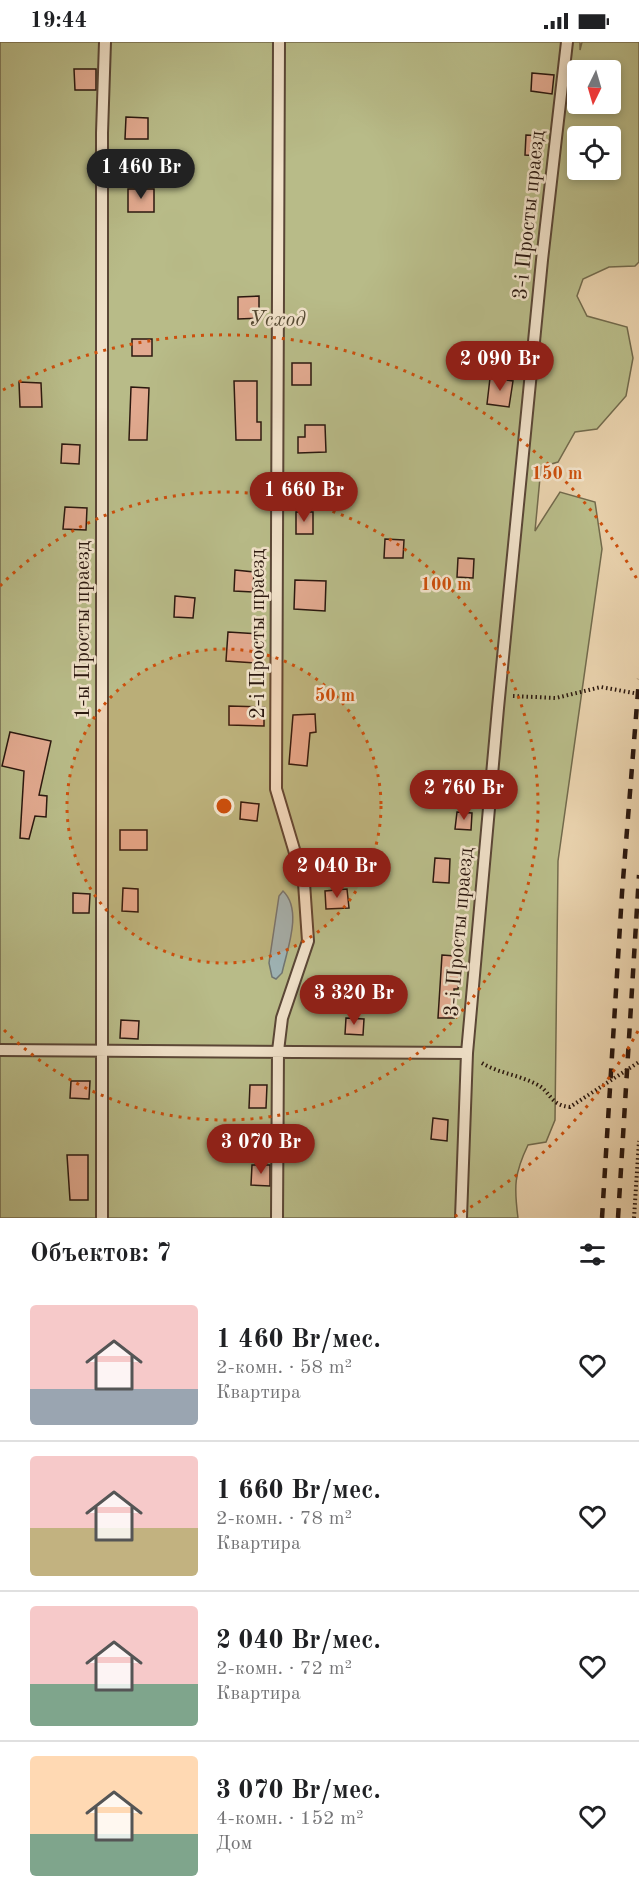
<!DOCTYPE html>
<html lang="ru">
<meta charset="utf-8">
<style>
body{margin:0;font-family:"Old Standard TT",serif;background:#f2f2f2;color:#202124;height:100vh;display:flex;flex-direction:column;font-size:22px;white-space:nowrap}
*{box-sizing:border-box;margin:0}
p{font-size:20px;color:#757577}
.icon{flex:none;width:33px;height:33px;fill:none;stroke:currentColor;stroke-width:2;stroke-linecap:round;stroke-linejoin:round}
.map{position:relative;height:1176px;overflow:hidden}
.panel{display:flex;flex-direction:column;background:#fff;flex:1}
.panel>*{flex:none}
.needle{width:39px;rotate:185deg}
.fabs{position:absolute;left:567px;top:18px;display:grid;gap:12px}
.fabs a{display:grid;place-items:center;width:54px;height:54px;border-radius:6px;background:#fff;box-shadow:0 3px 9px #0003;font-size:30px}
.price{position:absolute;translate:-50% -51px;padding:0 14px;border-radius:21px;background:#8f2418;color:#fff;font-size:20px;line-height:39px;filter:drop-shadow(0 2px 3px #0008)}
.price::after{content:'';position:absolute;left:50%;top:36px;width:18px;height:14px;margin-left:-9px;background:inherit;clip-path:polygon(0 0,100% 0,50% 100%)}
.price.active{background:#222;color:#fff}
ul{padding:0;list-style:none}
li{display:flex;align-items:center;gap:18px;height:150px;padding:0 30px}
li+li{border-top:2px solid #e0e0e0}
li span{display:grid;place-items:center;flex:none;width:168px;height:120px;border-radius:6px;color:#555}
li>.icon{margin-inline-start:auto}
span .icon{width:72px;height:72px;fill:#fffc;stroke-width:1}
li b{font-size:26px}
h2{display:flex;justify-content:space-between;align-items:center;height:72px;padding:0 30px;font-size:26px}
.status{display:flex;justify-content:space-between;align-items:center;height:42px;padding:0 30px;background:#fff;direction:ltr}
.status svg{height:16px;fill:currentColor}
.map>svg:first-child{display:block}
.green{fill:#b8bb88;stroke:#726a4c;stroke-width:1.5;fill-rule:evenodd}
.water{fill:#9eb4b6;stroke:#707673;stroke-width:1.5}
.building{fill:#e2aa90;stroke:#2b180f;stroke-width:1.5}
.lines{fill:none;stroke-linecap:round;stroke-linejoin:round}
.lane-casing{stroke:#5a4636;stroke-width:14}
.path{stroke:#2b180f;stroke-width:4;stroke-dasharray:1.5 3;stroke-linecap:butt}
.lane{stroke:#f0e1c9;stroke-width:10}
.rail{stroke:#2b180f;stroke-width:4.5;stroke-dasharray:10 10;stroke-linecap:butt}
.ring{fill:none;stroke:#cc4f0c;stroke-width:3;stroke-dasharray:3 6}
.labels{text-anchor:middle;stroke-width:5;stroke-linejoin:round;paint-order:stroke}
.street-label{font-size:21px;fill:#2b180f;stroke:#f0e1c9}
.park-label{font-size:21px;font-style:italic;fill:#554933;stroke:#f0e1c9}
.centre{fill:#cc4f0c;stroke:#f0e1c9;stroke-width:3}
.ring-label{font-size:18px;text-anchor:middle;font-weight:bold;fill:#cc4f0c;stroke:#f0e1c9;stroke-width:5;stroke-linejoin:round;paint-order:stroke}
</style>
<div class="status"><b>19:44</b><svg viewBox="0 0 49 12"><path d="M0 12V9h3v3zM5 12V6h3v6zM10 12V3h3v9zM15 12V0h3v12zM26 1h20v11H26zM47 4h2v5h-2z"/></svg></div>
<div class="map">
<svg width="639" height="1176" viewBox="0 0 639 1176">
<rect width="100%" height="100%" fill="#e8d1ac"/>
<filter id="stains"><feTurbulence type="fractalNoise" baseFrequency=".00333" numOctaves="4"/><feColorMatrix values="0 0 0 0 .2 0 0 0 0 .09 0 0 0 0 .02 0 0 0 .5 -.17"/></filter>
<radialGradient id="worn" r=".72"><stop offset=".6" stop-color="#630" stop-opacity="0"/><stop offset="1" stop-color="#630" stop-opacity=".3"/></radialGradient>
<!-- green -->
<path class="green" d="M 0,0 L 580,0 L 580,8 L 582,0 L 639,0 L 639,220 L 635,224 L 609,225 L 583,237 L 577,254 L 587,274 L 627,285 L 633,316 L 626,354 L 597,387 L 575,390 L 558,420 L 541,425 L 535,489 L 560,450 L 595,460 L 602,507 L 558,819 L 555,1078 L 546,1100 L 528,1103 C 514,1132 514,1145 518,1176 L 0,1176 ZM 578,28 L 610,28 L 610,62 L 578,62 ZM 578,94 L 610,94 L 610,128 L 578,128 Z"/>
<!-- water -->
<path class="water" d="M 283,849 C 303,868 287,908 282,931 L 276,937 L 272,935 L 269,921 L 279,854 Z"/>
<!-- building -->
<path class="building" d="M 74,27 L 96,27 L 96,48 L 75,48 Z
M 532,31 L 554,33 L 552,52 L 531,49 Z
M 126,75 L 148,76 L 148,97 L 125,97 Z
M 526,93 L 542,94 L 541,114 L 525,113 Z
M 128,147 L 154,147 L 154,170 L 128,170 Z
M 259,254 L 259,276 L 238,277 L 238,255 Z
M 132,297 L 152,297 L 152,314 L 132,314 Z
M 292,321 L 311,321 L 311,343 L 292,343 Z
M 490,336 L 513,339 L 509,365 L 487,362 Z
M 234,339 L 257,339 L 257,380 L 261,380 L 261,398 L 236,398 Z
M 19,340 L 41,341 L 42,365 L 20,365 Z
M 131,345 L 149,346 L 147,398 L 129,398 Z
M 305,383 L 325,383 L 326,410 L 298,411 L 298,395 L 305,395 Z
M 62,402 L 80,403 L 79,422 L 61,421 Z
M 65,465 L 87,466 L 86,488 L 63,487 Z
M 296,470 L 313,470 L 313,492 L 296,492 Z
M 385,497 L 404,498 L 403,516 L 384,516 Z
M 458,516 L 474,517 L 473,536 L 457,535 Z
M 235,528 L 254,530 L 253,550 L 234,549 Z
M 295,538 L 326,539 L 325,569 L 294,567 Z
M 175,554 L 195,556 L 193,576 L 174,575 Z
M 228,590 L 259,592 L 257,621 L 226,619 Z
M 229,664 L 264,665 L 264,684 L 229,683 Z
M 315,672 L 316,690 L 310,691 L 307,724 L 289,722 L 293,673 Z
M 10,690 L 51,699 L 39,753 L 47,754 L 46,775 L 35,774 L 29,797 L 20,796 L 24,729 L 2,724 Z
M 241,760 L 259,762 L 257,779 L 240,777 Z
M 457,770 L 472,771 L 471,788 L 455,787 Z
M 120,788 L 147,788 L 147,808 L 120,808 Z
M 435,816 L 450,817 L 449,841 L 433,840 Z
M 123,846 L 138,847 L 138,870 L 122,869 Z
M 347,847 L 349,866 L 326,867 L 325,849 Z
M 73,851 L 90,852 L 89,871 L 73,871 Z
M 442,913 L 455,914 L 455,925 L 460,926 L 458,947 L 454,947 L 454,976 L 438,976 Z
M 346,976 L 364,977 L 363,993 L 345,992 Z
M 121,978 L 139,979 L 138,997 L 120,996 Z
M 71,1039 L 90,1039 L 89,1057 L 70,1056 Z
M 250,1043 L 267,1043 L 266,1066 L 249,1066 Z
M 433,1076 L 448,1078 L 447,1099 L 431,1097 Z
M 67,1113 L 88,1113 L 88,1158 L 70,1158 Z
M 252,1123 L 270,1123 L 270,1144 L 251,1143 Z"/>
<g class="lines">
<defs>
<path id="lane" d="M 0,1008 L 467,1011
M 102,1176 L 102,91 L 105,0
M 277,1176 L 278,1009 L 282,976 L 308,899 L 304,841 L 276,747 L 279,0
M 461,1176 L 467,1011 L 498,666 L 542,218 L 567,0"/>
</defs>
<!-- lane casing -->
<use href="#lane" class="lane-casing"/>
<!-- path -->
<path class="path" d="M 513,654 L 556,656 L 601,645 L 639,652
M 482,1021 C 498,1031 519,1033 536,1042 C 551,1049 549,1063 570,1065 L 639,1020
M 634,1176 L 639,1099"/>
<!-- lane -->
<use href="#lane" class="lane"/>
<!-- rail -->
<path class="rail" d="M 602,1176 L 622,851 L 639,637
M 618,1176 L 639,833"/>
</g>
<!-- distance rings -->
<circle cx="224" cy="764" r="157" fill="#cc4f0c" fill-opacity=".12"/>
<g class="ring">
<circle cx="224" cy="764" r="157"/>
<path d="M0 544A314 314 0 1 1 0 984"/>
<path d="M638 989A471 471 0 0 1 452 1176M3 348A471 471 0 0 1 638 539"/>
</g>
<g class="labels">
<!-- street labels -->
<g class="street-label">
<text transform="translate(528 173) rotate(-84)" y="7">3-і Просты праезд</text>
<text transform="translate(82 588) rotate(-90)" y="7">1-ы Просты праезд</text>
<text transform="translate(257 592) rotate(-90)" y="7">2-і Просты праезд</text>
<text transform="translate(458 890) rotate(-85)" y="7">3-і Просты праезд</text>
</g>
<!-- park labels -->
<g class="park-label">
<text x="277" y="284">Усход</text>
</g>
</g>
<circle cx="224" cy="764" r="9" class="centre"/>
<g class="ring-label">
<text x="557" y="437">150 m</text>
<text x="446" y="548">100 m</text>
<text x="335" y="659">50 m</text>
</g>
<rect width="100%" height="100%" filter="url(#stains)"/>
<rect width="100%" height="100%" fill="url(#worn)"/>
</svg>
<div class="fabs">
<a><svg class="needle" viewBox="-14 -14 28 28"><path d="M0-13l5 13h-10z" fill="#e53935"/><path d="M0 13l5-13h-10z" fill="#757577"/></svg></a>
<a><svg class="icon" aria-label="locate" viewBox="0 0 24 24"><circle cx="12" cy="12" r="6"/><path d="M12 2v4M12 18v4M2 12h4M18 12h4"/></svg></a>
</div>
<b class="price active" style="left:141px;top:158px">1 460 Br</b>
<b class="price" style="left:500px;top:350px">2 090 Br</b>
<b class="price" style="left:304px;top:481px">1 660 Br</b>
<b class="price" style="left:464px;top:779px">2 760 Br</b>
<b class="price" style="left:337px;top:857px">2 040 Br</b>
<b class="price" style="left:354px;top:984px">3 320 Br</b>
<b class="price" style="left:261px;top:1133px">3 070 Br</b>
</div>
<section class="panel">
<h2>Объектов: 7<svg class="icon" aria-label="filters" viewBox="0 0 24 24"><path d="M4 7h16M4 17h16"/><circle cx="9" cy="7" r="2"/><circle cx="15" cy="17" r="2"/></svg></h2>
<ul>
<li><span style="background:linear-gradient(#f6c9c9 70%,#9aa5b1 0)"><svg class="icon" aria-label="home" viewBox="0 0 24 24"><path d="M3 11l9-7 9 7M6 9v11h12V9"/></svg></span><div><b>1 460 Br/мес.</b><p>2-комн. · 58 m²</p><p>Квартира</p></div><svg class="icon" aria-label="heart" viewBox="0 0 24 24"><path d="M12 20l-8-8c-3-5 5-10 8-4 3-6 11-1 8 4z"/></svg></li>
<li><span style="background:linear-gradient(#f6c9c9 60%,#c2b280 0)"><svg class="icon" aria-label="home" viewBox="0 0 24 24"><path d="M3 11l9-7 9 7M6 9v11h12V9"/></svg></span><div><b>1 660 Br/мес.</b><p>2-комн. · 78 m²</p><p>Квартира</p></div><svg class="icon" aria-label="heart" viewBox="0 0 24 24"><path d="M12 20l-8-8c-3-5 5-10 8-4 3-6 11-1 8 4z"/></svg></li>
<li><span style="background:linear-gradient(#f6c9c9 65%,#7fa58c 0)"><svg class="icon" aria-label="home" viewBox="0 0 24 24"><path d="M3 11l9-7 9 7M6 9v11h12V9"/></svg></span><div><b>2 040 Br/мес.</b><p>2-комн. · 72 m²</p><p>Квартира</p></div><svg class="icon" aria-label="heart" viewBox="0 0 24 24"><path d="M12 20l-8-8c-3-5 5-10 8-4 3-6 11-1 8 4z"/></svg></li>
<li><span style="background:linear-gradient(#ffd9b3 65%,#7fa58c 0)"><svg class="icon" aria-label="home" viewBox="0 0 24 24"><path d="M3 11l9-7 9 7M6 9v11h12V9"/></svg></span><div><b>3 070 Br/мес.</b><p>4-комн. · 152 m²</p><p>Дом</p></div><svg class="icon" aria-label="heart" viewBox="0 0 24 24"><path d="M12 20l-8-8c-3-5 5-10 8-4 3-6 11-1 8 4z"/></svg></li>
</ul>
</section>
